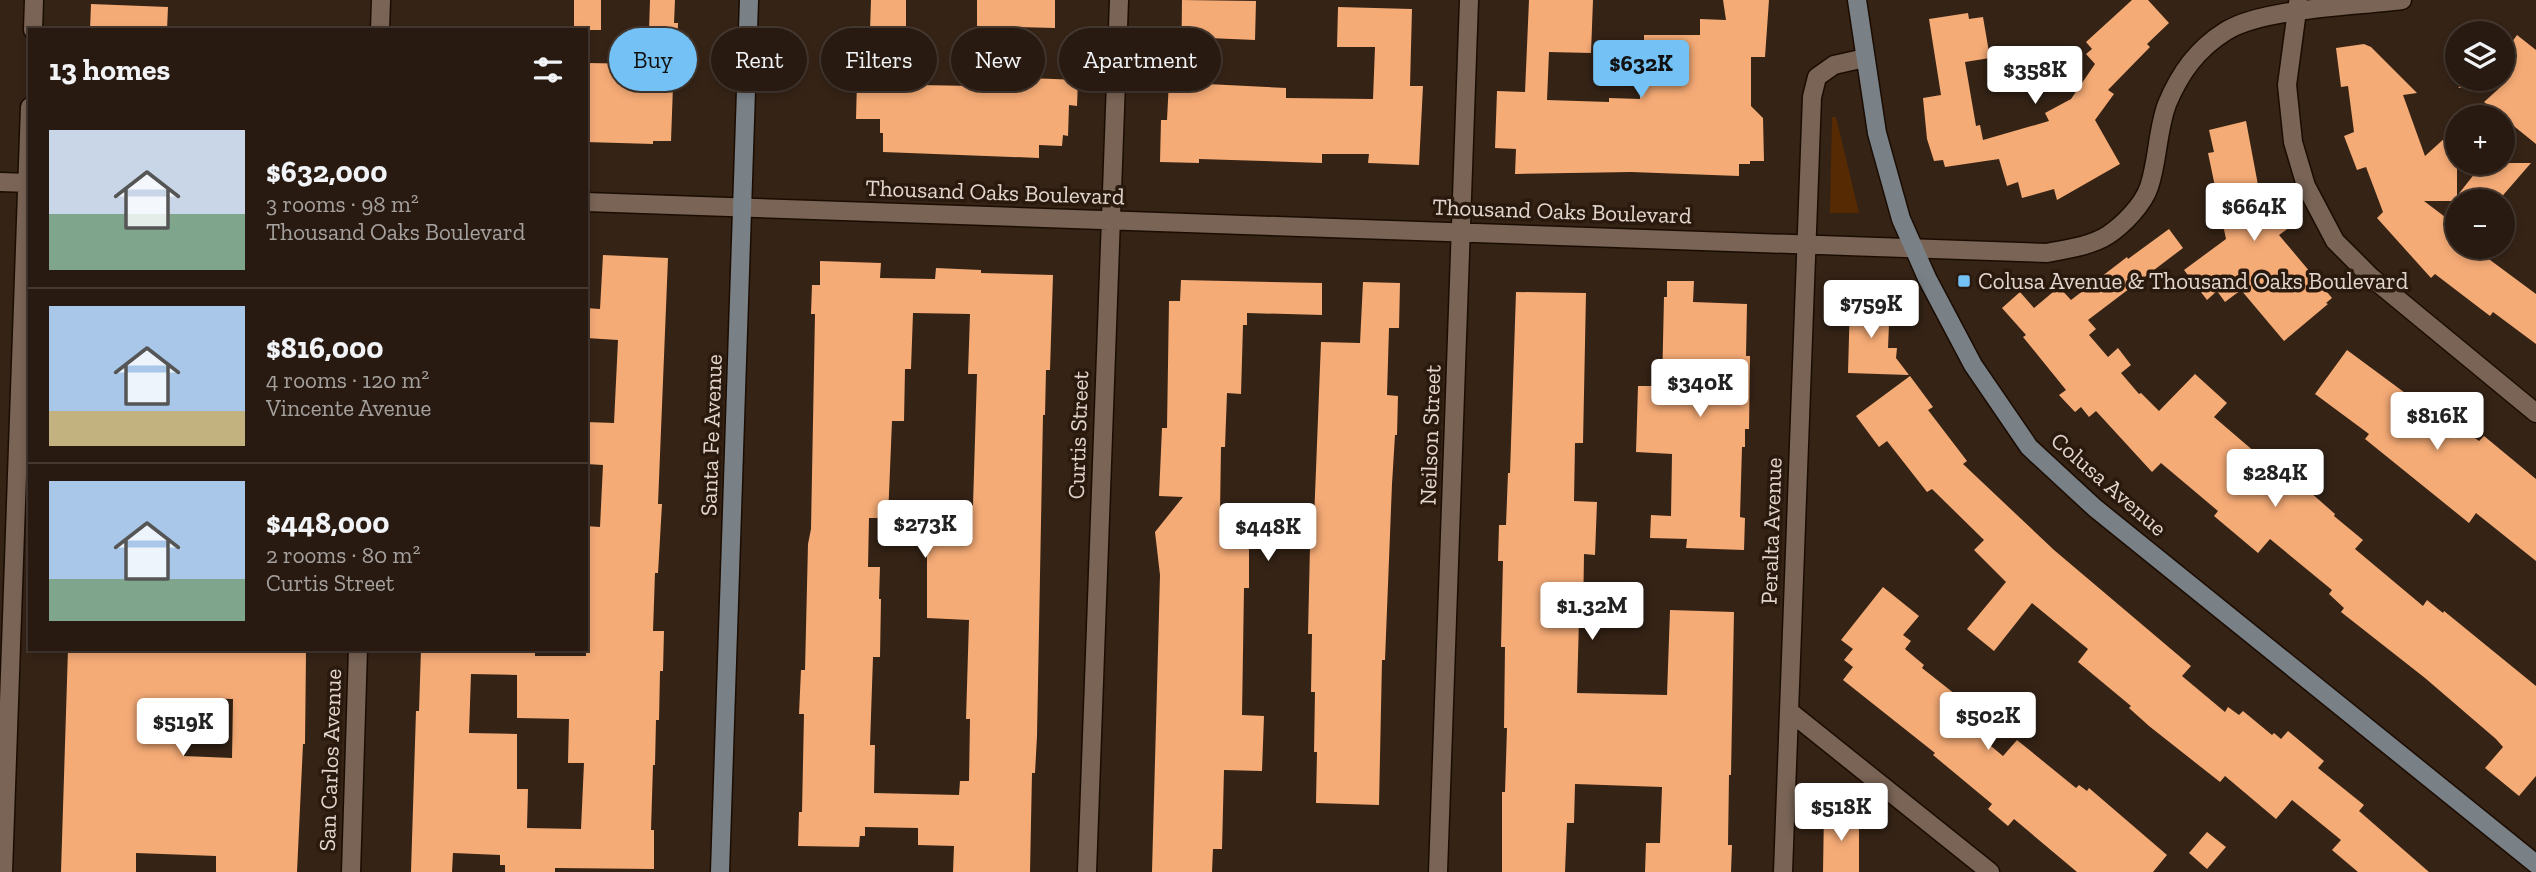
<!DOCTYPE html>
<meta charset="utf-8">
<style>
body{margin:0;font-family:"Zilla Slab",serif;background:#34271e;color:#f1f3f6;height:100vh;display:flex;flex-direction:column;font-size:26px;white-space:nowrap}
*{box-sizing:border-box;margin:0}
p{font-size:23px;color:#a5a19f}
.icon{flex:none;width:38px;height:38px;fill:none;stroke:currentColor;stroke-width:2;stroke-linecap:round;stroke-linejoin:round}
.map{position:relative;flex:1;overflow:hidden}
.drawer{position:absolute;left:28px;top:28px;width:560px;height:623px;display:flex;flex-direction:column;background:#281a10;border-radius:0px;box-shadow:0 4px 10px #0003,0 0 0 2px #443830}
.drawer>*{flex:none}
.guide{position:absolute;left:609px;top:28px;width:665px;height:63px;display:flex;gap:14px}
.controls{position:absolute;left:2445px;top:21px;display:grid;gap:14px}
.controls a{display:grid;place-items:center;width:70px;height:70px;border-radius:50%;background:#281a10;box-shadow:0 4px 10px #0003,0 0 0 2px #443830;font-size:35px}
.price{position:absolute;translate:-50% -60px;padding:0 16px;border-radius:7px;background:#fff;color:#222;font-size:23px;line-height:46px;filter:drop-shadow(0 2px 4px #0008)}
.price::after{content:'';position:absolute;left:50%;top:42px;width:21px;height:16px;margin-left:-10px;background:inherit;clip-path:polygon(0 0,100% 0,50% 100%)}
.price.current{background:#73c1f5;color:#111}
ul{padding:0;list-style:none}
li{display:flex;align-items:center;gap:21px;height:175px;padding:0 21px}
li+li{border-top:2px solid #443830}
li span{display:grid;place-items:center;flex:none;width:196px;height:140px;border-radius:0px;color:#555}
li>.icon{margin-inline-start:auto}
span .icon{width:84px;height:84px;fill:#fffc;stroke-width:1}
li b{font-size:30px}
h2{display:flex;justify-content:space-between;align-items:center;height:84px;padding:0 21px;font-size:30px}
.pill{padding:0 24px;border-radius:32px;background:#281a10;box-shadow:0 4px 10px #0003,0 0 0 2px #443830;font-size:24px;line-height:63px}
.pill.current{background:#73c1f5;color:#111}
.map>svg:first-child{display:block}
.green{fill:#562b04}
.building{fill:#f5ab76;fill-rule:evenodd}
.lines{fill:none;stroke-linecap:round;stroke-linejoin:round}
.street-casing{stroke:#1b0c02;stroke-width:21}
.secondary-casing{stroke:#1b0c02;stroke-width:21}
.street{stroke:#796456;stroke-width:18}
.secondary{stroke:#798187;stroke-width:18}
.poi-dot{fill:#73c1f5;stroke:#2a190d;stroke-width:2.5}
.labels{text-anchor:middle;stroke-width:7;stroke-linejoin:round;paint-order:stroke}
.street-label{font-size:23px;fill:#e2d6ce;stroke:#2a190d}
.poi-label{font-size:23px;fill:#e2d6ce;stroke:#2a190d;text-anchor:start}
</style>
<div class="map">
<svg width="2536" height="872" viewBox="0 0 2536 872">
<rect width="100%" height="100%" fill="#352316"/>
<!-- green -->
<path class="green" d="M 1832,117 L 1836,117 L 1859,213 L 1830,213 Z"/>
<!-- building -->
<path class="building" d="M 574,0 L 601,0 L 601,30 L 574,30 Z
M 650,0 L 675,0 L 674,23 L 678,23 L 677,58 L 674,58 L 671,141 L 653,141 L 653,144 L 586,142 L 586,63 L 648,64 Z
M 871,0 L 906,0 L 906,28 L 897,27 L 897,32 L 870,31 Z
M 977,0 L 1055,0 L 1055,28 L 977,26 Z
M 1182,0 L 1256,1 L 1255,40 L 1209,38 L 1207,84 L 1286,88 L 1286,98 L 1373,99 L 1375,47 L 1337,47 L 1338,7 L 1412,9 L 1410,86 L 1423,86 L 1419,165 L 1368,163 L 1369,154 L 1322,154 L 1322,163 L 1199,159 L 1199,163 L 1160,162 L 1161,120 L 1167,120 L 1169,81 L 1181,82 Z
M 1529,0 L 1593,0 L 1591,53 L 1549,52 L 1547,100 L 1609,102 L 1609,98 L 1640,99 L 1640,60 L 1644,60 L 1644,35 L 1700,35 L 1700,19 L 1726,20 L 1723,0 L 1769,0 L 1765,57 L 1751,57 L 1751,106 L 1763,118 L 1764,161 L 1750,161 L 1750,164 L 1739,164 L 1739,176 L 1631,172 L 1515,174 L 1516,149 L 1495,148 L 1497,91 L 1525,92 Z
M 2132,0 L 2148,0 L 2169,23 L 2147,44 L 2150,47 L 2108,90 L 2114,94 L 2095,120 L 2120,164 L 2057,200 L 2054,189 L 2022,198 L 2018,182 L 2007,186 L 1999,159 L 1945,167 L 1943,160 L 1934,161 L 1927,139 L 1923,98 L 1941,95 L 1929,19 L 1968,13 L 1969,19 L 1983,17 L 1990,58 L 1965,62 L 1976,126 L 1980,125 L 1983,140 L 2049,121 L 2045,113 L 2071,99 L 2095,64 L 2086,54 L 2092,49 L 2086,42 Z
M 91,4 L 168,7 L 167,30 L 90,30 Z
M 2502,34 L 2512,42 L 2517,35 L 2536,50 L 2536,144 L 2484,102 L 2505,83 L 2458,88 L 2466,79 L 2502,79 Z
M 2364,44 L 2371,47 L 2417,93 L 2403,95 L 2425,156 L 2457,127 L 2457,196 L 2483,163 L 2531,163 L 2498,201 L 2424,201 L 2457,226 L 2457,247 L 2484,247 L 2487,248 L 2482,254 L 2536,294 L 2536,344 L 2493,312 L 2490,316 L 2435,274 L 2431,278 L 2377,218 L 2383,212 L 2366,167 L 2357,170 L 2344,136 L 2354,132 L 2348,86 L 2341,87 L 2336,48 Z
M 896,73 L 919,74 L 919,85 L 975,86 L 975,76 L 1078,80 L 1077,106 L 1069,105 L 1068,136 L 1063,135 L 1062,146 L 1039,145 L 1039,158 L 883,152 L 883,133 L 880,133 L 880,119 L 856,119 L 857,80 L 896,80 Z
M 2246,121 L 2258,185 L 2290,227 L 2279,235 L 2332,298 L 2326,303 L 2328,304 L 2284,341 L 2241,290 L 2225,302 L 2217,291 L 2207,300 L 2184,270 L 2226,239 L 2208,153 L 2214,152 L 2209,130 Z
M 2169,229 L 2183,248 L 2088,320 L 2096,329 L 2089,335 L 2108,357 L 2118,348 L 2131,365 L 2121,373 L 2139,394 L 2141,393 L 2159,411 L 2195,374 L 2227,403 L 2214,417 L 2263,459 L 2267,454 L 2335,514 L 2334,516 L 2363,540 L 2355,549 L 2423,606 L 2427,600 L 2443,613 L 2444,611 L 2536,686 L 2536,776 L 2519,796 L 2485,768 L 2503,747 L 2496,739 L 2425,678 L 2341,612 L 2344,608 L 2329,594 L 2332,590 L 2270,539 L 2258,553 L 2214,516 L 2218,511 L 2161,463 L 2152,472 L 2096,411 L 2089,417 L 2081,407 L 2075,412 L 2059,395 L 2066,390 L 2023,337 L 2026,335 L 2002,308 L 2020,292 L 2034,308 L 2059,287 L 2071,300 L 2127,257 L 2128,259 Z
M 603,255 L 668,258 L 658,504 L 662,504 L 658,573 L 655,573 L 653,631 L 664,631 L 663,671 L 660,671 L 659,720 L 656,720 L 655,765 L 653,765 L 651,830 L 654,830 L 654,869 L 555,868 L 555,872 L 505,872 L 505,865 L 500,865 L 500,855 L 453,853 L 452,872 L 411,872 L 416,711 L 419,711 L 421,649 L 535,650 L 535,656 L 586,656 L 586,526 L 600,527 L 603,465 L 586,464 L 586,422 L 614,423 L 618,340 L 586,338 L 586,308 L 600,309 ZM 471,674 L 517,675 L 517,718 L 569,719 L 568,763 L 584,763 L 581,829 L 527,828 L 528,789 L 517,789 L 517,734 L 469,733 Z
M 820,261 L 881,263 L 880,278 L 935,279 L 936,268 L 981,270 L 981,273 L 1053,275 L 1050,370 L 1046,370 L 1045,415 L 1043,415 L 1037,736 L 1035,773 L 1032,773 L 1030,872 L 953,872 L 954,846 L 918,845 L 918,828 L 865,827 L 865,836 L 860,836 L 859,847 L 798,846 L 799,812 L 802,812 L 804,714 L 799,714 L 801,670 L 805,670 L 808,544 L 811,529 L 815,314 L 811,314 L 812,285 L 820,285 ZM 913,313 L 970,314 L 968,374 L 977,374 L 973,505 L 962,505 L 962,537 L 927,537 L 927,618 L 969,620 L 966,719 L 970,719 L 969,781 L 960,781 L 959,795 L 874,793 L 875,745 L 870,745 L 873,657 L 880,657 L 881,599 L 879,599 L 880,567 L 868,567 L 869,518 L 888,518 L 892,421 L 904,421 L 905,369 L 911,369 Z
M 1181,280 L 1322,283 L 1322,315 L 1247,313 L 1247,325 L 1243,325 L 1241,394 L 1227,393 L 1225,447 L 1221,447 L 1220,514 L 1235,515 L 1235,518 L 1314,520 L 1321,342 L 1360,343 L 1363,282 L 1400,283 L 1399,328 L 1389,328 L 1387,395 L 1398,396 L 1397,435 L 1395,435 L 1392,484 L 1385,660 L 1382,660 L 1379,805 L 1316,803 L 1317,752 L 1314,752 L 1315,692 L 1311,692 L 1312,634 L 1308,634 L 1310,546 L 1249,544 L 1249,588 L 1244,588 L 1242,715 L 1264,716 L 1262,771 L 1224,770 L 1222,849 L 1213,849 L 1212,872 L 1152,872 L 1160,575 L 1155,532 L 1183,497 L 1159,496 L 1162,428 L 1167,428 L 1169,301 L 1180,301 Z
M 1667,281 L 1694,281 L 1693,302 L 1747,304 L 1746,356 L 1750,356 L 1749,429 L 1745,429 L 1745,447 L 1742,447 L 1740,517 L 1745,518 L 1744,550 L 1686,548 L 1687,539 L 1650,538 L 1651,515 L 1671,516 L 1672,454 L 1636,452 L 1638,386 L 1662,386 L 1664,297 L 1667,297 Z
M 1516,292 L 1586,293 L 1583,443 L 1575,443 L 1574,501 L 1597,502 L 1595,555 L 1584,554 L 1583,619 L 1579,619 L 1577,693 L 1667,695 L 1670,610 L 1734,612 L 1731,775 L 1729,775 L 1728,845 L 1732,845 L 1731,872 L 1645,872 L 1646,843 L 1660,843 L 1662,787 L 1575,784 L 1574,823 L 1567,823 L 1565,872 L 1502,872 L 1502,792 L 1505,792 L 1507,728 L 1504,728 L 1505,647 L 1501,647 L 1503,561 L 1498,561 L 1499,525 L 1506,525 L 1508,473 L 1510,473 Z
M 1850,300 L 1890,301 L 1888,348 L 1897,348 L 1896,358 L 1909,375 L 1848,373 Z
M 2347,350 L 2416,401 L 2419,397 L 2470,438 L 2472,436 L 2479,441 L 2484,436 L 2536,479 L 2536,561 L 2476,513 L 2469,523 L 2365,439 L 2369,434 L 2315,394 Z
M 1910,376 L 1933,407 L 1928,410 L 1967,461 L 1963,464 L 2054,550 L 2191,666 L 2182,676 L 2225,712 L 2228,707 L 2239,715 L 2243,711 L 2272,735 L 2274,733 L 2281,739 L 2288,731 L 2324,761 L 2318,768 L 2364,805 L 2359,811 L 2429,872 L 2358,872 L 2332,850 L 2341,840 L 2292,800 L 2276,819 L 2225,776 L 2220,782 L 2149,726 L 2129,708 L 2131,706 L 2078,662 L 2088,649 L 2032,603 L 1994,651 L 1967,629 L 2006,582 L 1974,550 L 1984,540 L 1932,489 L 1927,492 L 1887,441 L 1879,447 L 1856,416 Z
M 1883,587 L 1919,616 L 1903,635 L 1911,641 L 1905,649 L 1924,665 L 1922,668 L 1979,713 L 1968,727 L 2003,756 L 2017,740 L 2076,788 L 2079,785 L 2087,791 L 2089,788 L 2167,855 L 2153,872 L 2077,872 L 2014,819 L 2008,826 L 1988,809 L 1992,804 L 1933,755 L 1935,753 L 1843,680 L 1853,667 L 1844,660 L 1853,649 L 1841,640 Z
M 68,649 L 306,652 L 305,744 L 303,744 L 297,872 L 216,872 L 216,856 L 136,853 L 136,872 L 61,872 ZM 185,698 L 233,699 L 232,758 L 184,756 Z
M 1824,811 L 1854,812 L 1854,826 L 1859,826 L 1859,872 L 1823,872 Z
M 2207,832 L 2226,847 L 2207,869 L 2189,853 Z"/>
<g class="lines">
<defs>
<path id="street" d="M 2298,3 L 2287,85 L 2293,142 L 2306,186 L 2335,241 L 2371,277 L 2536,413
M 33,30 L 34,0
M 380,30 L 381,0
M 0,182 L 30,183
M 586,202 L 2047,253 C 2067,249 2091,246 2108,235 C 2123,225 2143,205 2149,187 C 2158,161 2157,131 2167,104 C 2180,73 2197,49 2226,31 C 2263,8 2356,6 2402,0
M 1789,711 L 1990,872
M 3,872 L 30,107
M 351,872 L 358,649
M 1087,872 L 1119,0
M 1438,872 L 1469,0
M 1783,872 L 1812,97 L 1817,77 L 1834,65 L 1865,58"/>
<path id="secondary" d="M 1857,0 L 1877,133 L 1901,219 L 1927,278 L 1973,365 L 2029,447 L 2095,508 L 2536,864
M 720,872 L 749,0"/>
</defs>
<!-- street casing -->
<use href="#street" class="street-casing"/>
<!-- secondary casing -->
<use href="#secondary" class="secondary-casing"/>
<!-- street -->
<use href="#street" class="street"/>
<!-- secondary -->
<use href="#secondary" class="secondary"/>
</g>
<!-- markers -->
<rect class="poi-dot" x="1957" y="274" width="14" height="14" rx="3.5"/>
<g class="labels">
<!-- street labels -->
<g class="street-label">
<text transform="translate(995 192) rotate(2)" y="8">Thousand Oaks Boulevard</text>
<text transform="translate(1562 211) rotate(2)" y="8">Thousand Oaks Boulevard</text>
<text transform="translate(711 435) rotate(-88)" y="8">Santa Fe Avenue</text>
<text transform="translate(1078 435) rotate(-88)" y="8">Curtis Street</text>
<text transform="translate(1430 435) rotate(-88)" y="8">Neilson Street</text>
<text transform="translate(2109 484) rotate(41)" y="8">Colusa Avenue</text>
<text transform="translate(1771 531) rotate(-88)" y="8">Peralta Avenue</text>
<text transform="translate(330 760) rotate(-88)" y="8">San Carlos Avenue</text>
</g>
<!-- poi labels -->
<g class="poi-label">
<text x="1978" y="289">Colusa Avenue &amp; Thousand Oaks Boulevard</text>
</g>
</g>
</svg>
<div class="controls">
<a><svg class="icon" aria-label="layers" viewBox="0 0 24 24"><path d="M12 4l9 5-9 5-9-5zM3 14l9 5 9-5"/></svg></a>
<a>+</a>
<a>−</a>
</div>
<b class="price current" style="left:1641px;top:100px">$632K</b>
<b class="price" style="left:2035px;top:106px">$358K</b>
<b class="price" style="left:2254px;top:243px">$664K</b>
<b class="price" style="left:1871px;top:340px">$759K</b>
<b class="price" style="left:1700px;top:419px">$340K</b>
<b class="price" style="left:2437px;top:452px">$816K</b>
<b class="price" style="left:2275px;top:509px">$284K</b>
<b class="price" style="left:925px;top:560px">$273K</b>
<b class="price" style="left:1268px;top:563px">$448K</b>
<b class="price" style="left:1592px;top:642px">$1.32M</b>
<b class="price" style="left:1988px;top:752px">$502K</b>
<b class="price" style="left:183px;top:758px">$519K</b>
<b class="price" style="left:1841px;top:843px">$518K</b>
<div class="guide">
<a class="pill current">Buy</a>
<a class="pill">Rent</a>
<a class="pill">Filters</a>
<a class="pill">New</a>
<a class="pill">Apartment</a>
</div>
<section class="drawer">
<h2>13 homes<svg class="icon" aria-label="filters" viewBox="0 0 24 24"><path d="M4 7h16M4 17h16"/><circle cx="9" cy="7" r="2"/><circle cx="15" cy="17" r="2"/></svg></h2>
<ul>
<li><span style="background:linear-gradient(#c9d6e8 60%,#7fa58c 0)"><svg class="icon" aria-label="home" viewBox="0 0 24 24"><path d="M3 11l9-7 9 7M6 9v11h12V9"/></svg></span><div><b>$632,000</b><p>3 rooms · 98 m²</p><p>Thousand Oaks Boulevard</p></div></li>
<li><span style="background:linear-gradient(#a9c7e8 75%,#c2b280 0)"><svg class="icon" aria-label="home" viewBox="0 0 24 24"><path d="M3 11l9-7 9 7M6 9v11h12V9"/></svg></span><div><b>$816,000</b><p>4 rooms · 120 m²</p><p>Vincente Avenue</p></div></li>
<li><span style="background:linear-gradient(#a9c7e8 70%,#7fa58c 0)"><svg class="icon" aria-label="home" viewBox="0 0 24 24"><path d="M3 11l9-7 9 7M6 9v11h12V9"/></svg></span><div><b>$448,000</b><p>2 rooms · 80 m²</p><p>Curtis Street</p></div></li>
</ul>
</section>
</div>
